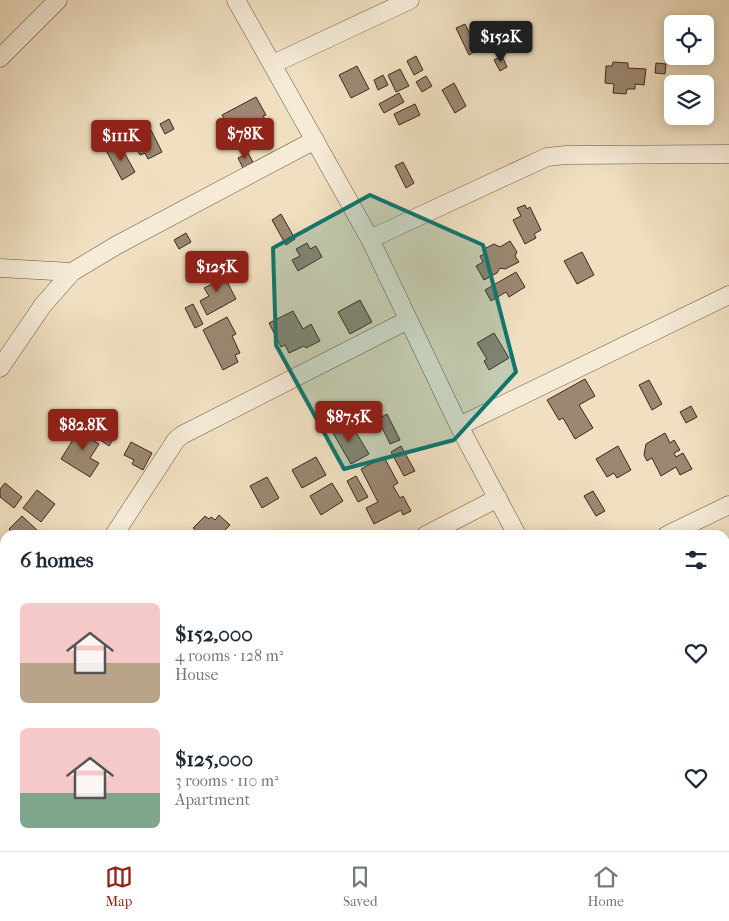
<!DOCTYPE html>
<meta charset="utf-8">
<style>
body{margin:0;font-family:"IM FELL French Canon",serif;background:#f6f6f7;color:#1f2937;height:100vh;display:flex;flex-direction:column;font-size:19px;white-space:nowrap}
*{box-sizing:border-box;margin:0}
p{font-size:16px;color:#747a83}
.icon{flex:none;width:28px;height:28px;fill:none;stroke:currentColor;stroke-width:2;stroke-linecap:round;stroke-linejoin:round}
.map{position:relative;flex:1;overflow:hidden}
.sheet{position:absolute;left:0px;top:530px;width:730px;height:321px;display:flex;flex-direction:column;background:#fff;border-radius:15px 15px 0 0;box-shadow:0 2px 12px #0003}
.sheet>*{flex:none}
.tools{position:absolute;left:664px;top:15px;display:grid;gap:10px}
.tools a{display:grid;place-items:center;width:50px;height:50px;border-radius:8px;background:#fff;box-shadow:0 2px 12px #0003;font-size:25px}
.price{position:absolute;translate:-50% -42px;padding:0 11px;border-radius:5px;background:#8f2418;color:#fff;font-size:16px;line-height:32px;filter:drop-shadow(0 1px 2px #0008)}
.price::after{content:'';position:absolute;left:50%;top:30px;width:15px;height:11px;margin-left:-8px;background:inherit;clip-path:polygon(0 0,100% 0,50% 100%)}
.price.current{background:#222;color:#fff}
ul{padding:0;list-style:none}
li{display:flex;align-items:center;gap:15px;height:125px;padding:0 20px}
li span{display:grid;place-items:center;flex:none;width:140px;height:100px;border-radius:8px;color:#555}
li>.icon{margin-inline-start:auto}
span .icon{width:60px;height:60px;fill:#fffc;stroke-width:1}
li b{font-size:21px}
h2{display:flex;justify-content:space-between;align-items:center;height:60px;padding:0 20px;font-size:21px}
.tab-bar{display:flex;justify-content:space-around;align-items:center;height:70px;border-top:1px solid #e0e1e3;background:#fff;font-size:14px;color:#747a83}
.tab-bar a{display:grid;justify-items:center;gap:2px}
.tab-bar .current{color:#8f2418}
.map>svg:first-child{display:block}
.building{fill:#9b8772;stroke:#3f271d}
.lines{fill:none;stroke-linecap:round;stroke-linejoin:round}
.street-casing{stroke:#6b5546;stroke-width:19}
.street{stroke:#f5ebd7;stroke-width:18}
.marked{fill:#0f766e;fill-opacity:0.2;stroke:#0f766e;stroke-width:4;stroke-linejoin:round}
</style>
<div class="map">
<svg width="729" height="851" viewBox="0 0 729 851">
<rect width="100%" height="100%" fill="#f0e0c1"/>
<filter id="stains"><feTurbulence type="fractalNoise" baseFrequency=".004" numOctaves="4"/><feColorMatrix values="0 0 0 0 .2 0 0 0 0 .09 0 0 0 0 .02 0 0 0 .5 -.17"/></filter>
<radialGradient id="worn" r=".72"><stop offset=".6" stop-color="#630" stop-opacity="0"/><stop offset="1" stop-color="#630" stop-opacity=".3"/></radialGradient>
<!-- building -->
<path class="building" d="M 465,24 L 478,50 L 469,55 L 456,28 Z
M 416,56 L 423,70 L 414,75 L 407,61 Z
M 502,56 L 507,67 L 500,71 L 494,60 Z
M 613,62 L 628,63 L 628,68 L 646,69 L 644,85 L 635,84 L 635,89 L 627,89 L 626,94 L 613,93 L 614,84 L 605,83 L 606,66 L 612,66 Z
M 656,63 L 666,64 L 665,74 L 655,73 Z
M 357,66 L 369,89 L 351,98 L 339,75 Z
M 400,69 L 409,86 L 396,92 L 388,75 Z
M 383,75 L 388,85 L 378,90 L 374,80 Z
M 426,76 L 432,86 L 422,92 L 416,82 Z
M 454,83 L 466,106 L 455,113 L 442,90 Z
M 399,93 L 404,102 L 384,113 L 379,104 Z
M 256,97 L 266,115 L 263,116 L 270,127 L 265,130 L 270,138 L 246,151 L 232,127 L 229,128 L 222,115 Z
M 415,104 L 420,115 L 399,125 L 394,114 Z
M 169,119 L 174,129 L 165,134 L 160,124 Z
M 151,130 L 162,152 L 148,159 L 145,153 L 140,155 L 136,148 L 142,144 L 138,137 Z
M 120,145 L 135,172 L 122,180 L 107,152 Z
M 248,153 L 253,162 L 243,168 L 238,158 Z
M 403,162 L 414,183 L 406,188 L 395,166 Z
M 525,205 L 527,209 L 530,207 L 541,230 L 534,234 L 536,238 L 525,244 L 513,220 L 521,216 L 517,208 Z
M 281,214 L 295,239 L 286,245 L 272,220 Z
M 186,233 L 191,242 L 179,249 L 174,240 Z
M 510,241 L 517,252 L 515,256 L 519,262 L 505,269 L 500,268 L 497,273 L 484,280 L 476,266 L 483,262 L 480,256 L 485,254 L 484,249 L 494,244 L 500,247 Z
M 307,243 L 310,249 L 316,246 L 322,257 L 298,271 L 292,260 L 300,256 L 296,249 Z
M 582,252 L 594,275 L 577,284 L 564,261 Z
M 220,268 L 236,299 L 207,315 L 200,301 L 209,296 L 204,288 L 214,283 L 209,274 Z
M 516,272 L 525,287 L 509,297 L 506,292 L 491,301 L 485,290 Z
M 360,300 L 372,322 L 350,334 L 338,312 Z
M 193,304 L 203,324 L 195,328 L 185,308 Z
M 293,311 L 303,329 L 311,324 L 320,341 L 306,348 L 304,346 L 289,353 L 285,345 L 281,347 L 269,323 Z
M 227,317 L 236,334 L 232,336 L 240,353 L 235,355 L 238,362 L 223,370 L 203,330 Z
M 494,333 L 509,358 L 489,370 L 484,361 L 487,359 L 477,343 Z
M 585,379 L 595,396 L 579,405 L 593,428 L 575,439 L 563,418 L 559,420 L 547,400 Z
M 649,380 L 662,404 L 652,410 L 639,385 Z
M 691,406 L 697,417 L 686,423 L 680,412 Z
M 90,413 L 118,432 L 109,446 L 96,437 L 100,430 L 85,420 Z
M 387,414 L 400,440 L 390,444 L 378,419 Z
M 338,421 L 346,434 L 354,429 L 369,454 L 351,464 L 329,426 Z
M 84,422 L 98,431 L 92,440 L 99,444 L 90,458 L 99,463 L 90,477 L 61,459 Z
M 665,433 L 670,443 L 674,440 L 680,450 L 674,453 L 676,457 L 683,453 L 692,469 L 680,475 L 676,467 L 661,476 L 652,458 L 647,461 L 644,455 L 646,444 Z
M 131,442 L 152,453 L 143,470 L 132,464 L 134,460 L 124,455 Z
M 401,446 L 415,471 L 404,476 L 391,452 Z
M 618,446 L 631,470 L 617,478 L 614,473 L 607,477 L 596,459 Z
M 316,457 L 326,475 L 302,488 L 292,470 Z
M 384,457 L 398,483 L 393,486 L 400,498 L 403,496 L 411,511 L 403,515 L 401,510 L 374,524 L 366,508 L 378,502 L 361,469 Z
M 356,476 L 368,497 L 358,502 L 347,481 Z
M 267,477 L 279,498 L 262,508 L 250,486 Z
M 5,483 L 22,497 L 14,508 L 0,497 L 0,489 Z
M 332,483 L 343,501 L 321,515 L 310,496 Z
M 37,490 L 55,504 L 41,522 L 23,508 Z
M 593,491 L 605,511 L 596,516 L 584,496 Z
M 219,515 L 230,525 L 220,535 L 217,534 L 216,535 L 201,535 L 193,528 L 205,516 L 209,519 L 211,517 L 215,520 Z
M 22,516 L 38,531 L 35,535 L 14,535 L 9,529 Z
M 0,639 L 5,642 L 5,652 L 3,655 L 0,653 Z
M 729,798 L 729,822 L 725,814 L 725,800 Z
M 17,846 L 33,846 L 36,851 L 20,851 Z
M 604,846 L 631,846 L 626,847 L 625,851 L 603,851 Z"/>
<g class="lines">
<defs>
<path id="street" d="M 236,0 L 370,239 L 459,426 L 517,535
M 0,58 L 58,0
M 273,64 L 410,0
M 370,239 L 547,157 L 566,155 L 729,154
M 0,268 L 72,272
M 0,368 L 43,305 L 72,272 L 117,245 L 315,140
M 459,426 L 729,295
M 114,535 L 176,440 L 182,435 L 408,320
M 426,535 L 498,498
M 667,535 L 729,505
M 0,698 L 5,696
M 725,718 L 729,716
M 687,846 L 689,851
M 93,851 L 96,846
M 349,851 L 352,846"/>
</defs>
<!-- street casing -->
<use href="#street" class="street-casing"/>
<!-- street -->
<use href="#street" class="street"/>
</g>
<!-- marked area -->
<path class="marked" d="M 370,195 L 483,245 L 516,372 L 454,440 L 344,469 L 276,345 L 273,248 Z"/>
<rect width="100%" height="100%" filter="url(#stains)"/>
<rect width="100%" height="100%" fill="url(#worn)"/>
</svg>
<div class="tools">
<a><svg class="icon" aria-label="locate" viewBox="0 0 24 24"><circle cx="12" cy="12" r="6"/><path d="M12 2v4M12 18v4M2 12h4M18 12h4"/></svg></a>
<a><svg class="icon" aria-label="layers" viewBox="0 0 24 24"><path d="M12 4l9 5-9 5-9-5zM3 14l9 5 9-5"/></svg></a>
</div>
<b class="price current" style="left:501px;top:63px">$152K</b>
<b class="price" style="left:245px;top:160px">$78K</b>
<b class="price" style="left:121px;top:162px">$111K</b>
<b class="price" style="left:217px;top:293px">$125K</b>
<b class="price" style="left:349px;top:443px">$87.5K</b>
<b class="price" style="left:83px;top:451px">$82.8K</b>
<section class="sheet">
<h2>6 homes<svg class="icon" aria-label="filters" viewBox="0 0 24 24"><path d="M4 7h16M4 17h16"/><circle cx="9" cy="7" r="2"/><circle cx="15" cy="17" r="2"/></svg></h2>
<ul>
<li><span style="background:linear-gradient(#f6c9c9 60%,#b9a48a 0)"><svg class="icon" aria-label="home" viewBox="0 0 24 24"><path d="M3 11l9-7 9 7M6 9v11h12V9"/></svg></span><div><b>$152,000</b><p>4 rooms · 128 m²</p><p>House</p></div><svg class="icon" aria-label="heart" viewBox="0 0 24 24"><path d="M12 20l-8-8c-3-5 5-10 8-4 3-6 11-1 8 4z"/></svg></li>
<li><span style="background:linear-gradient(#f6c9c9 65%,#7fa58c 0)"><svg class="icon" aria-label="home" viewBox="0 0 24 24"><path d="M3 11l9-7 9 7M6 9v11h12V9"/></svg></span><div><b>$125,000</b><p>3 rooms · 110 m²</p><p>Apartment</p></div><svg class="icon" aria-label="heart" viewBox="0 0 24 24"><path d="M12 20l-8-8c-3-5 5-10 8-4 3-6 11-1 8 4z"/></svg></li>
</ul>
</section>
</div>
<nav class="tab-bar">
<a class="current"><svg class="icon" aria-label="map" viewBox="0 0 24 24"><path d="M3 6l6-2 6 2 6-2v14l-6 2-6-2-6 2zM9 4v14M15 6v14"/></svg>Map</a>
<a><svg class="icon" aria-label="saved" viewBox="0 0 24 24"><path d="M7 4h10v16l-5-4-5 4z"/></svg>Saved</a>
<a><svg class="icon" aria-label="home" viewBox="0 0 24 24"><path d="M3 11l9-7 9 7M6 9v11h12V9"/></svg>Home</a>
</nav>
